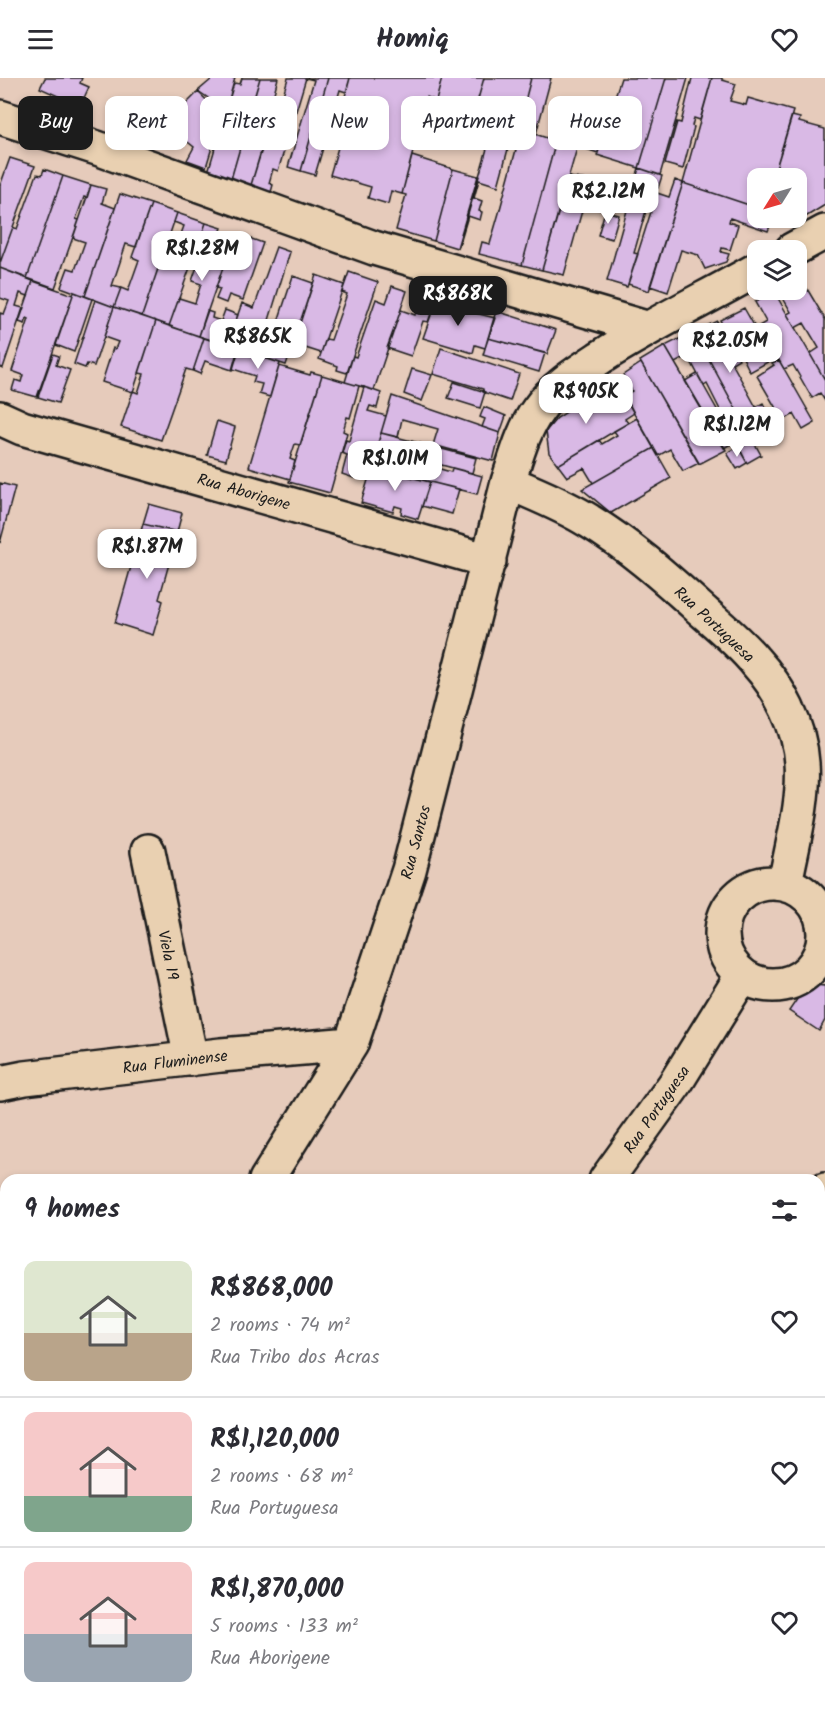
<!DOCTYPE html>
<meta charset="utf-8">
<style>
body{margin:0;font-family:Kalam,sans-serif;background:#f7f7f7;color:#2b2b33;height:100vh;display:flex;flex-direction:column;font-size:22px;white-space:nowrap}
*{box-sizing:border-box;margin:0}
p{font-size:20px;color:#7c7c81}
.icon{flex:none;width:33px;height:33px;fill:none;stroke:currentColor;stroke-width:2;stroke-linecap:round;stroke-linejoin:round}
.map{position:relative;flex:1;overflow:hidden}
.panel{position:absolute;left:0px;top:1096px;width:825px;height:536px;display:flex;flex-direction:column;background:#fff;border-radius:18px 18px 0 0;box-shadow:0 3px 9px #0003}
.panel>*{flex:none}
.hud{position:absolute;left:18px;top:18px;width:789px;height:54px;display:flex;gap:12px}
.needle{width:39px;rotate:233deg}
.controls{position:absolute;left:747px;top:90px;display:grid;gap:12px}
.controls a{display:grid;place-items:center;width:60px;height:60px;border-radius:12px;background:#fff;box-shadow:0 3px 9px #0003;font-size:30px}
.price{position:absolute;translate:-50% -51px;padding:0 14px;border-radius:12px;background:#fff;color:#222;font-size:20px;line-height:39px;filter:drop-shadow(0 2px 3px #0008)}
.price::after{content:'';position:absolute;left:50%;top:36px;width:18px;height:14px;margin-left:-9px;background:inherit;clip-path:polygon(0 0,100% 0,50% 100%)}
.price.on{background:#1c1c1c;color:#fff}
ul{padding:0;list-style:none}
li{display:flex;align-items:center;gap:18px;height:150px;padding:0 24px}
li+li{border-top:2px solid #e1e1e2}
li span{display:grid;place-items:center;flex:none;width:168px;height:120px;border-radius:12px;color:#555}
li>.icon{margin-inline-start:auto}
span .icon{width:72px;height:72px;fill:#fffc;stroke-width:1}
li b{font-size:26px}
h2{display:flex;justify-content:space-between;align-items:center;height:72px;padding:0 24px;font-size:26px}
.tag{padding:0 21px;border-radius:12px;background:#fff;box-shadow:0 3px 9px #0003;font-size:21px;line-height:54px}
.tag.on{background:#1c1c1c;color:#fff}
header{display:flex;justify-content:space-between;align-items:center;height:78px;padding:0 24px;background:#fff;font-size:27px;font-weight:700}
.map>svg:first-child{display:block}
.building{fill:#d9b9e5;stroke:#1c1c1c;stroke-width:1.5}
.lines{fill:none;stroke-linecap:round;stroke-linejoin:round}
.minor-casing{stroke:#1c1c1c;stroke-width:38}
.major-casing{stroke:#1c1c1c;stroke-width:38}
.minor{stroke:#e9d0b1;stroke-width:33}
.major{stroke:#e9d0b1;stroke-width:33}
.labels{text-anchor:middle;stroke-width:4.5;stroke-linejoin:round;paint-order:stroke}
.street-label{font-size:16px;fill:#1c1c1c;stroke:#e9d0b1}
</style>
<header><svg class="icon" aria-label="menu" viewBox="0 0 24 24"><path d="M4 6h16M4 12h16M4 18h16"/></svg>Homiq<svg class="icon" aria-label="heart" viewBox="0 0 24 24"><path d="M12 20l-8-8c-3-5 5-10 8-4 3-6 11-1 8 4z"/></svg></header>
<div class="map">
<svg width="825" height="1631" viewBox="0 0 825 1631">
<rect width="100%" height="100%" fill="#e6cbbb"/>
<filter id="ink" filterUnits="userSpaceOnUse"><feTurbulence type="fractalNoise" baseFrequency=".0167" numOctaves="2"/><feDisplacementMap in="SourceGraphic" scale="12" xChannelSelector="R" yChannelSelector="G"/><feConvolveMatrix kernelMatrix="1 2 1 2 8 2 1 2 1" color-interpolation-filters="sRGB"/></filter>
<g filter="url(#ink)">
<!-- building -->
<path class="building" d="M 45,0 L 82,0 L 80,5 L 89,9 L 78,33 L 67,28 L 69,23 L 40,10 Z
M 210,0 L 235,0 L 226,32 L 198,13 L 212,1 Z
M 242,0 L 260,0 L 231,101 L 208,94 L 234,5 L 240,6 Z
M 260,0 L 278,0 L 273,19 L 269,18 L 266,31 L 252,27 Z
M 288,0 L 306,0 L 278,93 L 273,91 L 269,105 L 273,107 L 271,114 L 251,107 L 273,33 L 278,34 Z
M 306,0 L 328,0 L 301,93 L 288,89 L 314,2 Z
M 328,0 L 350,0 L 346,14 L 340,12 L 315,97 L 301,93 Z
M 350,0 L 442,0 L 436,23 L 427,19 L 402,116 L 391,113 L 388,126 L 368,120 L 371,109 L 330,97 L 350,28 L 343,26 Z
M 442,0 L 484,0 L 474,35 L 436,23 Z
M 484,0 L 531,0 L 518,50 L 474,35 Z
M 531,0 L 551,0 L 536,56 L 518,50 Z
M 621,0 L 666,0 L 639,90 L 597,77 L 601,65 L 607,66 L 616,35 L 610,34 Z
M 666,0 L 688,0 L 660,97 L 639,90 Z
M 692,0 L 712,0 L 700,42 L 694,40 L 692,48 L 694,49 L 683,91 L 665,86 L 677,44 L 681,45 Z
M 712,0 L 722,0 L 722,2 L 736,6 L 730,23 L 746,27 L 748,20 L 793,33 L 773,100 L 758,100 L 758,130 L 683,105 Z
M 198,14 L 220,35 L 205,51 L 209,53 L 204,59 L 213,66 L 206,89 L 187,82 L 194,69 L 160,42 L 174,27 L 180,32 Z
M 589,29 L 610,35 L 598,75 L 577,68 Z
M 250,35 L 271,42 L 251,107 L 231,101 Z
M 792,38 L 800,40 L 799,44 L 825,51 L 825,127 L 794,146 L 789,140 L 796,140 L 796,100 L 773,100 Z
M 495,43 L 514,49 L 498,108 L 479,102 L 474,120 L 482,123 L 479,133 L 482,134 L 480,142 L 468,138 L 458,171 Z
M 514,49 L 556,63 L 522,187 L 479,176 L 482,164 L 490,166 L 499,135 L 517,68 L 510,66 Z
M 556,63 L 577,70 L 542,192 L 522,187 Z
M 412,78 L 453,91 L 434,163 L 396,152 L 406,117 L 402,116 Z
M 10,80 L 35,88 L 0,185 L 0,108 Z
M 639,90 L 662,98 L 658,110 L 653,108 L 634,175 L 638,176 L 627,209 L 607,203 Z
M 44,91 L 63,98 L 27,200 L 0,190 L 0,185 L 13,149 L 17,151 L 37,96 L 42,97 Z
M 453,91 L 478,98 L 457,170 L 434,163 Z
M 63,98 L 91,107 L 87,120 L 84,119 L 76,141 L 79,142 L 55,210 L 27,200 Z
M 568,99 L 588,102 L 585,114 L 587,115 L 564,197 L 542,192 Z
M 675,102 L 683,105 L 649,213 L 628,206 L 657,115 L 669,119 Z
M 683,105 L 758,130 L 758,140 L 773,140 L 768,153 L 730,140 L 729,144 L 738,147 L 730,172 L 722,170 L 721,174 L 729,176 L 726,184 L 705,191 L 698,177 L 681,172 L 668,214 L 650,208 Z
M 91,107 L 106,111 L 102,125 L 115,130 L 85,218 L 61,209 L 68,190 L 75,192 L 85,164 L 73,160 Z
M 120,116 L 151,126 L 136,169 L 126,166 L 112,208 L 121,210 L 114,229 L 85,218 Z
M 151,126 L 177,135 L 142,238 L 114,229 L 121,210 L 128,213 L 139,182 L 132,179 Z
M 605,133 L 619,137 L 612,161 L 598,157 Z
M 177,135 L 206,145 L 169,248 L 142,238 L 167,164 L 177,167 L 184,148 L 174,144 Z
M 206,145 L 222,150 L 216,165 L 230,169 L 199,258 L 169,248 L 179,220 L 195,225 L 201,206 L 192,203 L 201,177 L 195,175 Z
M 235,155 L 263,165 L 243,222 L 229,217 L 226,225 L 216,221 L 220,211 L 216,210 Z
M 276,169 L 290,174 L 258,278 L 227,267 L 242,225 L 254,230 Z
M 0,190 L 33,203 L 28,218 L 20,215 L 16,228 L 23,230 L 3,290 L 0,289 L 0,235 L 4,236 L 9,223 L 0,220 Z
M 349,194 L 378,204 L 347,295 L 337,292 L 338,288 L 319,281 L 326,261 L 331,262 L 347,216 L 342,214 Z
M 316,197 L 344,207 L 321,275 L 293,266 Z
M 293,198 L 313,205 L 286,287 L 258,278 L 262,262 L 271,265 Z
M 33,203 L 73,217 L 37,319 L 12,312 L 15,302 L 21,304 L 23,297 L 12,293 L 29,241 L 27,240 L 25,246 L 19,244 Z
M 803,204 L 825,241 L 825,302 L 810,276 L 819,270 L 804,245 L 795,250 L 787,236 L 791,234 L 783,220 L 789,216 L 788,214 L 796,212 L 796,208 Z
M 392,208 L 407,213 L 374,312 L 345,304 L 353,278 L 356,279 L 376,221 L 386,225 Z
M 74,214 L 92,221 L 74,274 L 56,267 Z
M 775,215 L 825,302 L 825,323 L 820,315 L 812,320 L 793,287 L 784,291 L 759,248 L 766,244 L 755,224 Z
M 421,218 L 436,222 L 428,244 L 423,243 L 411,278 L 387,270 L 401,232 L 415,237 Z
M 95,222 L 114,229 L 94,288 L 87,286 L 85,290 L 74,286 Z
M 436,223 L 459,230 L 460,226 L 468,228 L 467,233 L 495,240 L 485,270 L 475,267 L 473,275 L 423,260 Z
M 114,229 L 156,243 L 133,314 L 102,304 L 113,270 L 115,271 L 118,264 L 104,259 Z
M 744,230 L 773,281 L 750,294 L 728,249 L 725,251 L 720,242 Z
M 225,232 L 238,237 L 227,267 L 199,258 L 207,233 L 213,235 L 212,240 L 221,243 Z
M 496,233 L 556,252 L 547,276 L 488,260 Z
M 156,243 L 204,260 L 193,293 L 186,291 L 161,362 L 121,349 L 133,313 L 138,315 L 144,296 L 139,295 Z
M 717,243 L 739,281 L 732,285 L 756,329 L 763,325 L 770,339 L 747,351 L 694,254 Z
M 694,254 L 761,377 L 747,385 L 707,306 L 704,308 L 679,261 Z
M 204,260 L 238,271 L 232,292 L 205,283 L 200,296 L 193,293 Z
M 488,260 L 545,275 L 539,294 L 483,277 Z
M 679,261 L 688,278 L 675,285 L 665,268 Z
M 665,268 L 726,372 L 699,386 L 640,283 Z
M 441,270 L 519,296 L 510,323 L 483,314 L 483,311 L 433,296 Z
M 239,271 L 280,285 L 270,319 L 259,316 L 262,306 L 253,304 L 255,298 L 233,291 Z
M 53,276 L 59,278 L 56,287 L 70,292 L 58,325 L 38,319 Z
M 779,282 L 815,345 L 803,352 L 794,336 L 779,345 L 774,334 L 777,332 L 757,298 L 774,287 L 772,285 Z
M 641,285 L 699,385 L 683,393 L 670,371 L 658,378 L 624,318 L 632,313 L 623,297 Z
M 279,288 L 310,297 L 311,294 L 322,297 L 300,367 L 295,366 L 290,381 L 295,383 L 290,401 L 249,389 Z
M 412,291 L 432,297 L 422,323 L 404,316 Z
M 697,296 L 733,360 L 729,362 L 731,366 L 724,370 L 685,303 Z
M 322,297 L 359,308 L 350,340 L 347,339 L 343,353 L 347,355 L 330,415 L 289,404 Z
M 454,304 L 485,314 L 480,330 L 448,320 Z
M 364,309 L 381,315 L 377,330 L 370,328 L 368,333 L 386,338 L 372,386 L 359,382 L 354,400 L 342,396 L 347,377 L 342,375 L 346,362 L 349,363 Z
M 605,309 L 617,328 L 627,322 L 634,335 L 625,341 L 628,345 L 558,387 L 549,375 L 546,353 L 557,340 Z
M 392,318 L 500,355 L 493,383 L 433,367 L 438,351 L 402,341 L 398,359 L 381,355 Z
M 484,329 L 506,338 L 500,355 L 482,349 L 485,341 L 480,339 Z
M 637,340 L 654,370 L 593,405 L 584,390 L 567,399 L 558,387 L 599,362 L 602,366 L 617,357 L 614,353 Z
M 217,343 L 235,349 L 226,382 L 207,377 Z
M 381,355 L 476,380 L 472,395 L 392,374 L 392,372 L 377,368 Z
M 738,369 L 747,385 L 737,391 L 727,375 Z
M 377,370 L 392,374 L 390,377 L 422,386 L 451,394 L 452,390 L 482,398 L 477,416 L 372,389 Z
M 654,370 L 671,400 L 611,435 L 582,411 Z
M 372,389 L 430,404 L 418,441 L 401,436 L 402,430 L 395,428 L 393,434 L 361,425 Z
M 430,404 L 459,411 L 452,436 L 422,428 Z
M 0,405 L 15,409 L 0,465 Z
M 149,426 L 182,435 L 177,454 L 143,446 Z
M 143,446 L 178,454 L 159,521 L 163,523 L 153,557 L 115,545 Z
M 814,907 L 825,908 L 825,942 L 819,953 L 789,933 L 804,911 Z"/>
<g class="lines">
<defs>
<path id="minor" d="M 0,39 L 97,70 L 374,170 L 646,250
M 792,172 L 825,154
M 0,340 L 22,350 L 489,483
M 508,404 C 535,416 564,427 589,443 C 632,469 669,503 706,536 C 723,551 741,566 755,583 C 779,609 800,649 802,685 C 805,724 792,767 785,806
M 148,773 L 191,981
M722 856a51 51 0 1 1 102 0a51 51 0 1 1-102 0Z
M 0,1005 L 25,1000 L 221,977 L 351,966
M 266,1102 L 351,966 L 409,792 L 508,404 C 516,380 523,352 538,332 C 554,309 578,294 601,279 C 652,246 705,221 758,191
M 606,1102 L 675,1006 L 742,898
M 0,1314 L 6,1315
M 739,1626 L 745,1631
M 297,1631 L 297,1626"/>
<path id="major" d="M 819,1118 L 825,1112
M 497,1631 L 498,1626"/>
</defs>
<!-- minor casing -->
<use href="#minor" class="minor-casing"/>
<!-- major casing -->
<use href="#major" class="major-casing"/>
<!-- minor -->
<use href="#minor" class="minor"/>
<!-- major -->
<use href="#major" class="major"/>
</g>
</g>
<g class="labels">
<!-- street labels -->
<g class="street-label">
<text transform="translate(244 413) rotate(16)" y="6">Rua Aborigene</text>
<text transform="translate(715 546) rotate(43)" y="6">Rua Portuguesa</text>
<text transform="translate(415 764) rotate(-75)" y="6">Rua Santos</text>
<text transform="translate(169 877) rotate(78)" y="6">Viela 19</text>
<text transform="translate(175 983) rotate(-7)" y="6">Rua Fluminense</text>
<text transform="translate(656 1031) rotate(-55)" y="6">Rua Portuguesa</text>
</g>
</g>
</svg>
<div class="controls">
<a><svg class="needle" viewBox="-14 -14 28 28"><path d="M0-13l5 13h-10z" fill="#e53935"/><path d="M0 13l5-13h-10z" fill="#7c7c81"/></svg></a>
<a><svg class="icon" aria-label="layers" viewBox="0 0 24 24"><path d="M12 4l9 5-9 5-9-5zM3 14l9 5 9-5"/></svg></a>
</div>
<b class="price" style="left:608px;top:147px">R$2.12M</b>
<b class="price" style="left:202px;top:204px">R$1.28M</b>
<b class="price on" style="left:458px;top:249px">R$868K</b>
<b class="price" style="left:258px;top:292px">R$865K</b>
<b class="price" style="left:730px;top:296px">R$2.05M</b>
<b class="price" style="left:586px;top:347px">R$905K</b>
<b class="price" style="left:737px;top:380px">R$1.12M</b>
<b class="price" style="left:395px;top:414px">R$1.01M</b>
<b class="price" style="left:147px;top:502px">R$1.87M</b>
<div class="hud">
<a class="tag on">Buy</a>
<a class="tag">Rent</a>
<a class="tag">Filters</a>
<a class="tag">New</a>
<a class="tag">Apartment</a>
<a class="tag">House</a>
</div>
<section class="panel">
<h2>9 homes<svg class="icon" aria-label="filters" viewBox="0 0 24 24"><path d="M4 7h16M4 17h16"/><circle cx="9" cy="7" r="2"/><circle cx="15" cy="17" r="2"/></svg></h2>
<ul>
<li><span style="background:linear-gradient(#dfe7d0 60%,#b9a48a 0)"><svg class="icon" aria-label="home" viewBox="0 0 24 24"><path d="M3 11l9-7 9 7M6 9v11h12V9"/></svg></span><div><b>R$868,000</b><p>2 rooms · 74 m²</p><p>Rua Tribo dos Acras</p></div><svg class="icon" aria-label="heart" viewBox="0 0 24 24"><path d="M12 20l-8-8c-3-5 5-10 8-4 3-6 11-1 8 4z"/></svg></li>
<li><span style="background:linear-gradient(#f6c9c9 70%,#7fa58c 0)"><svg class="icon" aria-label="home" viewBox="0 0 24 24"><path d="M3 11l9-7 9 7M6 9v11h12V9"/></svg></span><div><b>R$1,120,000</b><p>2 rooms · 68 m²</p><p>Rua Portuguesa</p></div><svg class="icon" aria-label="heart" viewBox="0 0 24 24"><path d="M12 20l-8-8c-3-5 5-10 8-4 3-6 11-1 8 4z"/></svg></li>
<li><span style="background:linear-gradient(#f6c9c9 60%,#9aa5b1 0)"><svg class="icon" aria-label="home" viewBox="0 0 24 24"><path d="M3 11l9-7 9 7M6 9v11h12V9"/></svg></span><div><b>R$1,870,000</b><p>5 rooms · 133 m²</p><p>Rua Aborigene</p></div><svg class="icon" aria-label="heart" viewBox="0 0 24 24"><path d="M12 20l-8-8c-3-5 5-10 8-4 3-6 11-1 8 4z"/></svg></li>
</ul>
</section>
</div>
